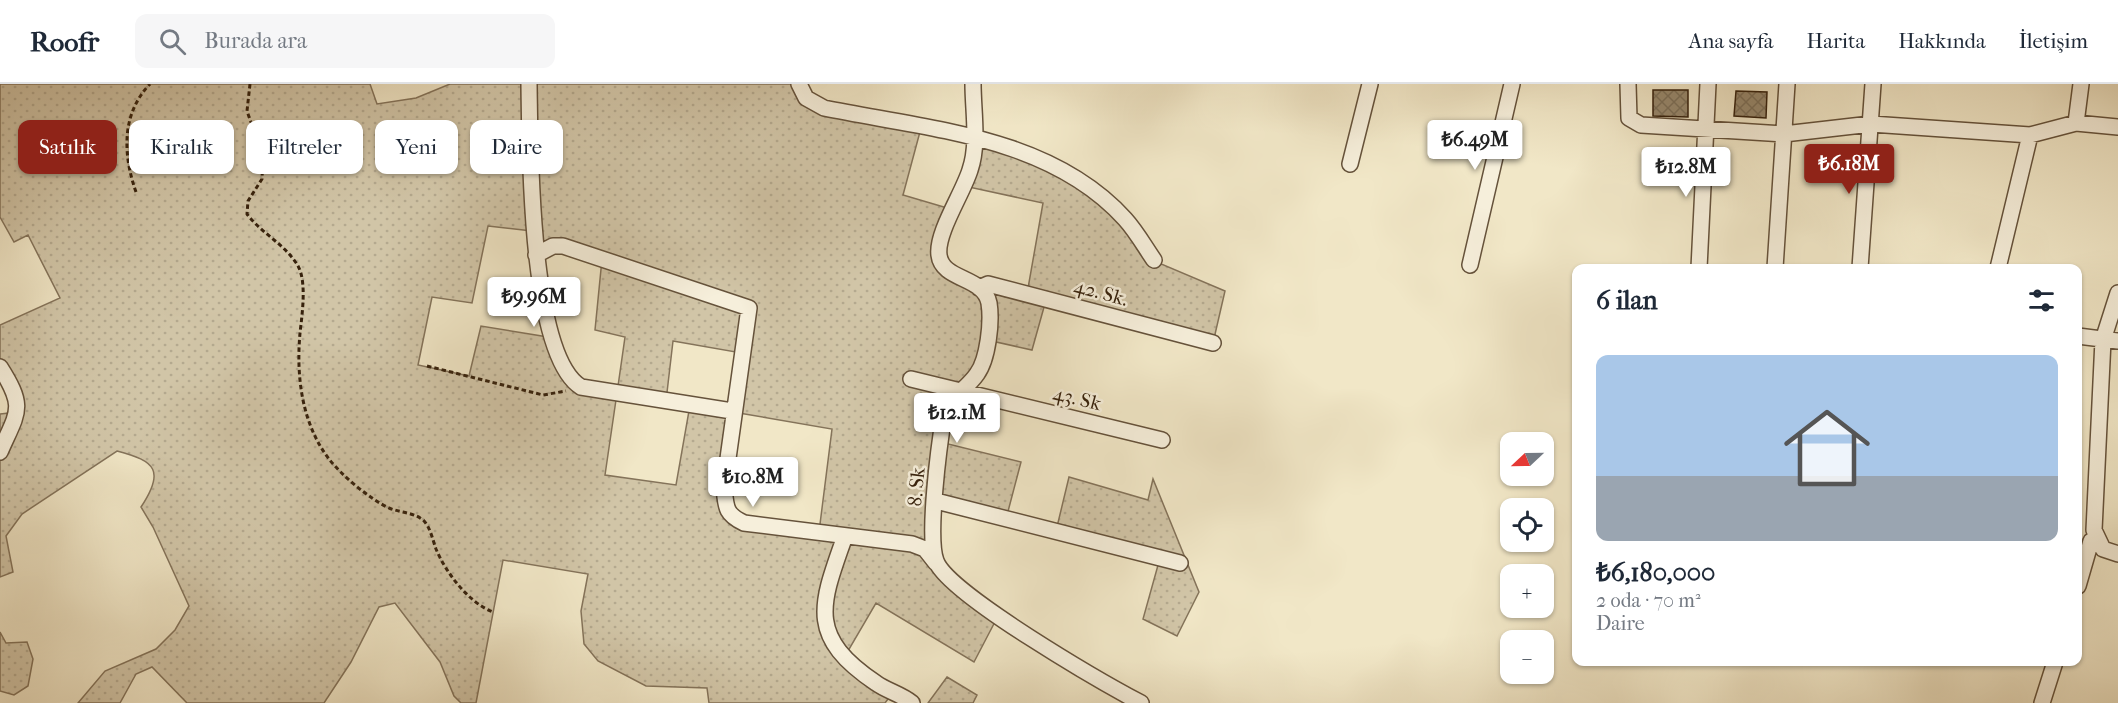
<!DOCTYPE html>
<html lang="tr">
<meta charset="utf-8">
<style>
body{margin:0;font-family:"IM FELL French Canon",serif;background:#f6f6f7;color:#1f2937;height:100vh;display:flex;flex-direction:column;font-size:22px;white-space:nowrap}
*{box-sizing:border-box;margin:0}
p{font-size:20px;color:#747a83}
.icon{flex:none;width:33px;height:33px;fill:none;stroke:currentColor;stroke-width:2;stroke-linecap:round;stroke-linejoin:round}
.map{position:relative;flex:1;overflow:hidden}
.sheet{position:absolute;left:1572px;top:180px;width:510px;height:402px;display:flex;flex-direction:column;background:#fff;border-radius:12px;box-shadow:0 2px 4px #0004}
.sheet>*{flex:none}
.banner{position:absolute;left:18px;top:36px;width:570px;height:54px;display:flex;gap:12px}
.needle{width:39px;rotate:248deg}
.controls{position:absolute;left:1500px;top:348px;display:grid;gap:12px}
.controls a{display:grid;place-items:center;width:54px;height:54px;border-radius:12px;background:#fff;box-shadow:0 2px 4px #0004;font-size:30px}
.price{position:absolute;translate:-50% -51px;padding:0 14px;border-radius:6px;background:#fff;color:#222;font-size:20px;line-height:39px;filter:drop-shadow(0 2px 3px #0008)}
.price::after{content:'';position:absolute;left:50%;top:36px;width:18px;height:14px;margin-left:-9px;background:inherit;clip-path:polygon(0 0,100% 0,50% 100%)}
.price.active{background:#8f2418;color:#fff}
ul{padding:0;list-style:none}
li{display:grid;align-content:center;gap:12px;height:318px;padding:0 24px}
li+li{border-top:2px solid #e0e1e3}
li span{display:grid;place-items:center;height:186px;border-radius:12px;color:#555}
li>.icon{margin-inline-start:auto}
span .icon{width:108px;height:108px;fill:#fffc;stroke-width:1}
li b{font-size:26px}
h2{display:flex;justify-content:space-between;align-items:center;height:72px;padding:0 24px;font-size:26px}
.tag{padding:0 21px;border-radius:12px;background:#fff;box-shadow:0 2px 4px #0004;font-size:21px;line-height:54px}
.tag.active{background:#8f2418;color:#fff}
header{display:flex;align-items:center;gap:36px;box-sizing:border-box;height:84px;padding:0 30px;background:#fff;border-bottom:2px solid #e0e1e3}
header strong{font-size:28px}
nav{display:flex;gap:33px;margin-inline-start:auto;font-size:21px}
.search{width:420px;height:54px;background:#f6f6f7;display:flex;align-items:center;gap:15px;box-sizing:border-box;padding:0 21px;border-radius:12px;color:#747a83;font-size:22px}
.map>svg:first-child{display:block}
.grass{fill:url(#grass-dots);stroke:#84735a;stroke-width:1.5;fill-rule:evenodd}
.building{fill:url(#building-cross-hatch);stroke:#36210c;stroke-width:1.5}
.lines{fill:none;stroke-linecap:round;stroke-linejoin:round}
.street-casing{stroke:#65523b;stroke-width:18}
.path{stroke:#36210c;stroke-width:3;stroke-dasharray:4.5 3;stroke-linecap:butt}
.street{stroke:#f6efdb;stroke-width:15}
.labels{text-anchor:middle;stroke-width:5;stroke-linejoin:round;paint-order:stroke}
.street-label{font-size:20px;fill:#36210c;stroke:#f6efdb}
</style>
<header>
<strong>Roofr</strong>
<div class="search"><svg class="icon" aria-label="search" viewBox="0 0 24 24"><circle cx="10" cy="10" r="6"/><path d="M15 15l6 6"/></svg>Burada ara</div>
<nav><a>Ana sayfa</a><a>Harita</a><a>Hakkında</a><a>İletişim</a></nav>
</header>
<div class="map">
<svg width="2118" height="619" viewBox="0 0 2118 619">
<defs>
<pattern id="grass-dots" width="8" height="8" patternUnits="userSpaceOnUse" patternTransform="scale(1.5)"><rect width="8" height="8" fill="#d1c5a7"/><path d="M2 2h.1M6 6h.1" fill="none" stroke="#b4a98f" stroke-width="1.8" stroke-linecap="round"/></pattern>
<pattern id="building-cross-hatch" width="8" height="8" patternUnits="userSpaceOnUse" patternTransform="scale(1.5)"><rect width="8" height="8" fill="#97886d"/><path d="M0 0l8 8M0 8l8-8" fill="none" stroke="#7c6f58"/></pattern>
</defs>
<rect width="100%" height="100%" fill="#f1e7c7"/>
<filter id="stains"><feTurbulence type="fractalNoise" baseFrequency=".00333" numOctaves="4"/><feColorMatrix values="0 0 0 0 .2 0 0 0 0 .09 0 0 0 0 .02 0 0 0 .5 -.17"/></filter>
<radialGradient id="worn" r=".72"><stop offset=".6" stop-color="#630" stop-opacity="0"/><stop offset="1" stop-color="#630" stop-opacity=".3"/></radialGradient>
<!-- grass -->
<path class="grass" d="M 0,0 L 370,0 L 377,20 L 416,14 L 450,0 L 799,0 L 806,14 L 921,44 L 903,111 L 954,126 L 940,155 L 948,185 L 1027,210 L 1043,119 L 964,102 L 973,54 L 1013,64 L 1105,116 L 1154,177 L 1225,207 L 1213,259 L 1046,216 L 1032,266 L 987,256 L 984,272 L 957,311 L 940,358 L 1021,378 L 1006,435 L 936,417 L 936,479 L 998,532 L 974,578 L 876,519 L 845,572 L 894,607 L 885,619 L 709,619 L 707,604 L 646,602 L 598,577 L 584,560 L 581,527 L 588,490 L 503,476 L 476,619 L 461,619 L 454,612 L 440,578 L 395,519 L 379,523 L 351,578 L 324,619 L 187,619 L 152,583 L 136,590 L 120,619 L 78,619 L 105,587 L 156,565 L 175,546 L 189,522 L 153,443 L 141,423 C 165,387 156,377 117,367 L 22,430 L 6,452 L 13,488 L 0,493 L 0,330 L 18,328 L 0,283 L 0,241 L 60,214 L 28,151 L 14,158 L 0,133 ZM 488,142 L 532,147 L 544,165 L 602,175 L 595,246 L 625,253 L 617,309 L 571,297 L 554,254 L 481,242 L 469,292 L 418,281 L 432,213 L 472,219 ZM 673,257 L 742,269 L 732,327 L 690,321 L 676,401 L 605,391 L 617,309 L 666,317 ZM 733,328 L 832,345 L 819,448 L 731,433 L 725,407 Z
M 1069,393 L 1148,416 L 1153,395 L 1199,508 L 1177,552 L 1143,535 L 1160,474 L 1056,447 Z
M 0,548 L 6,559 L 27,558 L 33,575 L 28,602 L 14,611 L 0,607 Z
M 947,593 L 977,611 L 973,619 L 928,619 Z"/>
<!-- building -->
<path class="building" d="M 1653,6 L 1688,6 L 1688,33 L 1653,32 Z
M 1736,7 L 1767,8 L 1766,34 L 1734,32 Z"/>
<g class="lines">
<defs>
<path id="street" d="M 529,0 C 530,61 529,271 581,303 L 732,327
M 799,0 L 806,14 L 824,24 C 927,45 1050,52 1125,135 C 1136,147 1145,163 1154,176
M 973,0 C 973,27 979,60 970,86 C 963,109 936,149 939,171 C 942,197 984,192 989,219 C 992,238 988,275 977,290 C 966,306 949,313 944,332 C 939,361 927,453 936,477 C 948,510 1105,600 1141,619
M 1628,0 L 1629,34 L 1641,41 L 1784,50 L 1871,40 L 2030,51 L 1998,184
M 2076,39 L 2081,0
M 2030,51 L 2076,39 L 2118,43
M 1350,80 L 1370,0
M 536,171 L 553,162 L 563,162 L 749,224 L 724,403 C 726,423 725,430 744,439 L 912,460 L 925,465 L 936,479
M 1470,181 L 1512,0
M 1699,184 L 1708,0
M 1775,184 L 1787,0
M 1860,184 L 1873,0
M 979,204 L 988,200 L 1213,259
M 2118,209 L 2103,256 L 2094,446 L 2103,465 L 2118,470
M 2078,252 L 2118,257
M 0,283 C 26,324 18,327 0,368
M 911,295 L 1162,356
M 936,417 L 1180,479
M 845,452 C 821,520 806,552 876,599 C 887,607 901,610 912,619
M 2078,502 L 2091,457
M 2042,619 L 2055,578"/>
</defs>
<!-- street casing -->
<use href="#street" class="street-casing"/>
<!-- path -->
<path class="path" d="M 250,0 L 247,27 L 263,72 L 262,95 L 248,117 L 247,130 C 261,149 286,161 298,182 C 307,198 302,231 300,249 C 296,293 302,340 329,375 C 342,392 370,415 389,424 C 401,429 413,428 423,436 C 430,442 433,457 436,465 C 446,489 469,519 493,528
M 136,108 C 123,71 121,30 150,0
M 427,282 L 543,311 L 566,307"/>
<!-- street -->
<use href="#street" class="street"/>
</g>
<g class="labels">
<!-- street labels -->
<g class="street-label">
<text transform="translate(1101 208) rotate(15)" y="7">42. Sk.</text>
<text transform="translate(1077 314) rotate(13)" y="7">43. Sk</text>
<text transform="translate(916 403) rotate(-85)" y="7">8. Sk</text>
</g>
</g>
<rect width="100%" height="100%" filter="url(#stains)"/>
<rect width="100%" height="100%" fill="url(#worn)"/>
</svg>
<div class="controls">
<a><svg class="needle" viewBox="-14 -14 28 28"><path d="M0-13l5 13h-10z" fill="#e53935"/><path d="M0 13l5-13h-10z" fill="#747a83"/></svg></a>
<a><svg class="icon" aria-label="locate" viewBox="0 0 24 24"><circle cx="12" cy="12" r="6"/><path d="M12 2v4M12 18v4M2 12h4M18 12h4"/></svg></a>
<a>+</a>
<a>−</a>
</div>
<b class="price" style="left:1475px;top:87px">₺6.49M</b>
<b class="price active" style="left:1849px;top:111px">₺6.18M</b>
<b class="price" style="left:1686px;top:114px">₺12.8M</b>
<b class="price" style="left:534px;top:244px">₺9.96M</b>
<b class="price" style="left:957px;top:360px">₺12.1M</b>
<b class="price" style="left:753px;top:424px">₺10.8M</b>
<div class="banner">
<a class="tag active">Satılık</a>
<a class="tag">Kiralık</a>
<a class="tag">Filtreler</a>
<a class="tag">Yeni</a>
<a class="tag">Daire</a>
</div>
<section class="sheet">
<h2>6 ilan<svg class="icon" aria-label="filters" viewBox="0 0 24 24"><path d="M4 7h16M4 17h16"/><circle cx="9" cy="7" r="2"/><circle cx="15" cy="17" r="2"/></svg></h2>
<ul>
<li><span style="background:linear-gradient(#a9c7e8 65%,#9aa5b1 0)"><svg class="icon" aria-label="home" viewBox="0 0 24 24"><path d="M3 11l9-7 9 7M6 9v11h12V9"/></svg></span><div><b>₺6,180,000</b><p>2 oda · 70 m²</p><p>Daire</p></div></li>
</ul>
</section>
</div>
